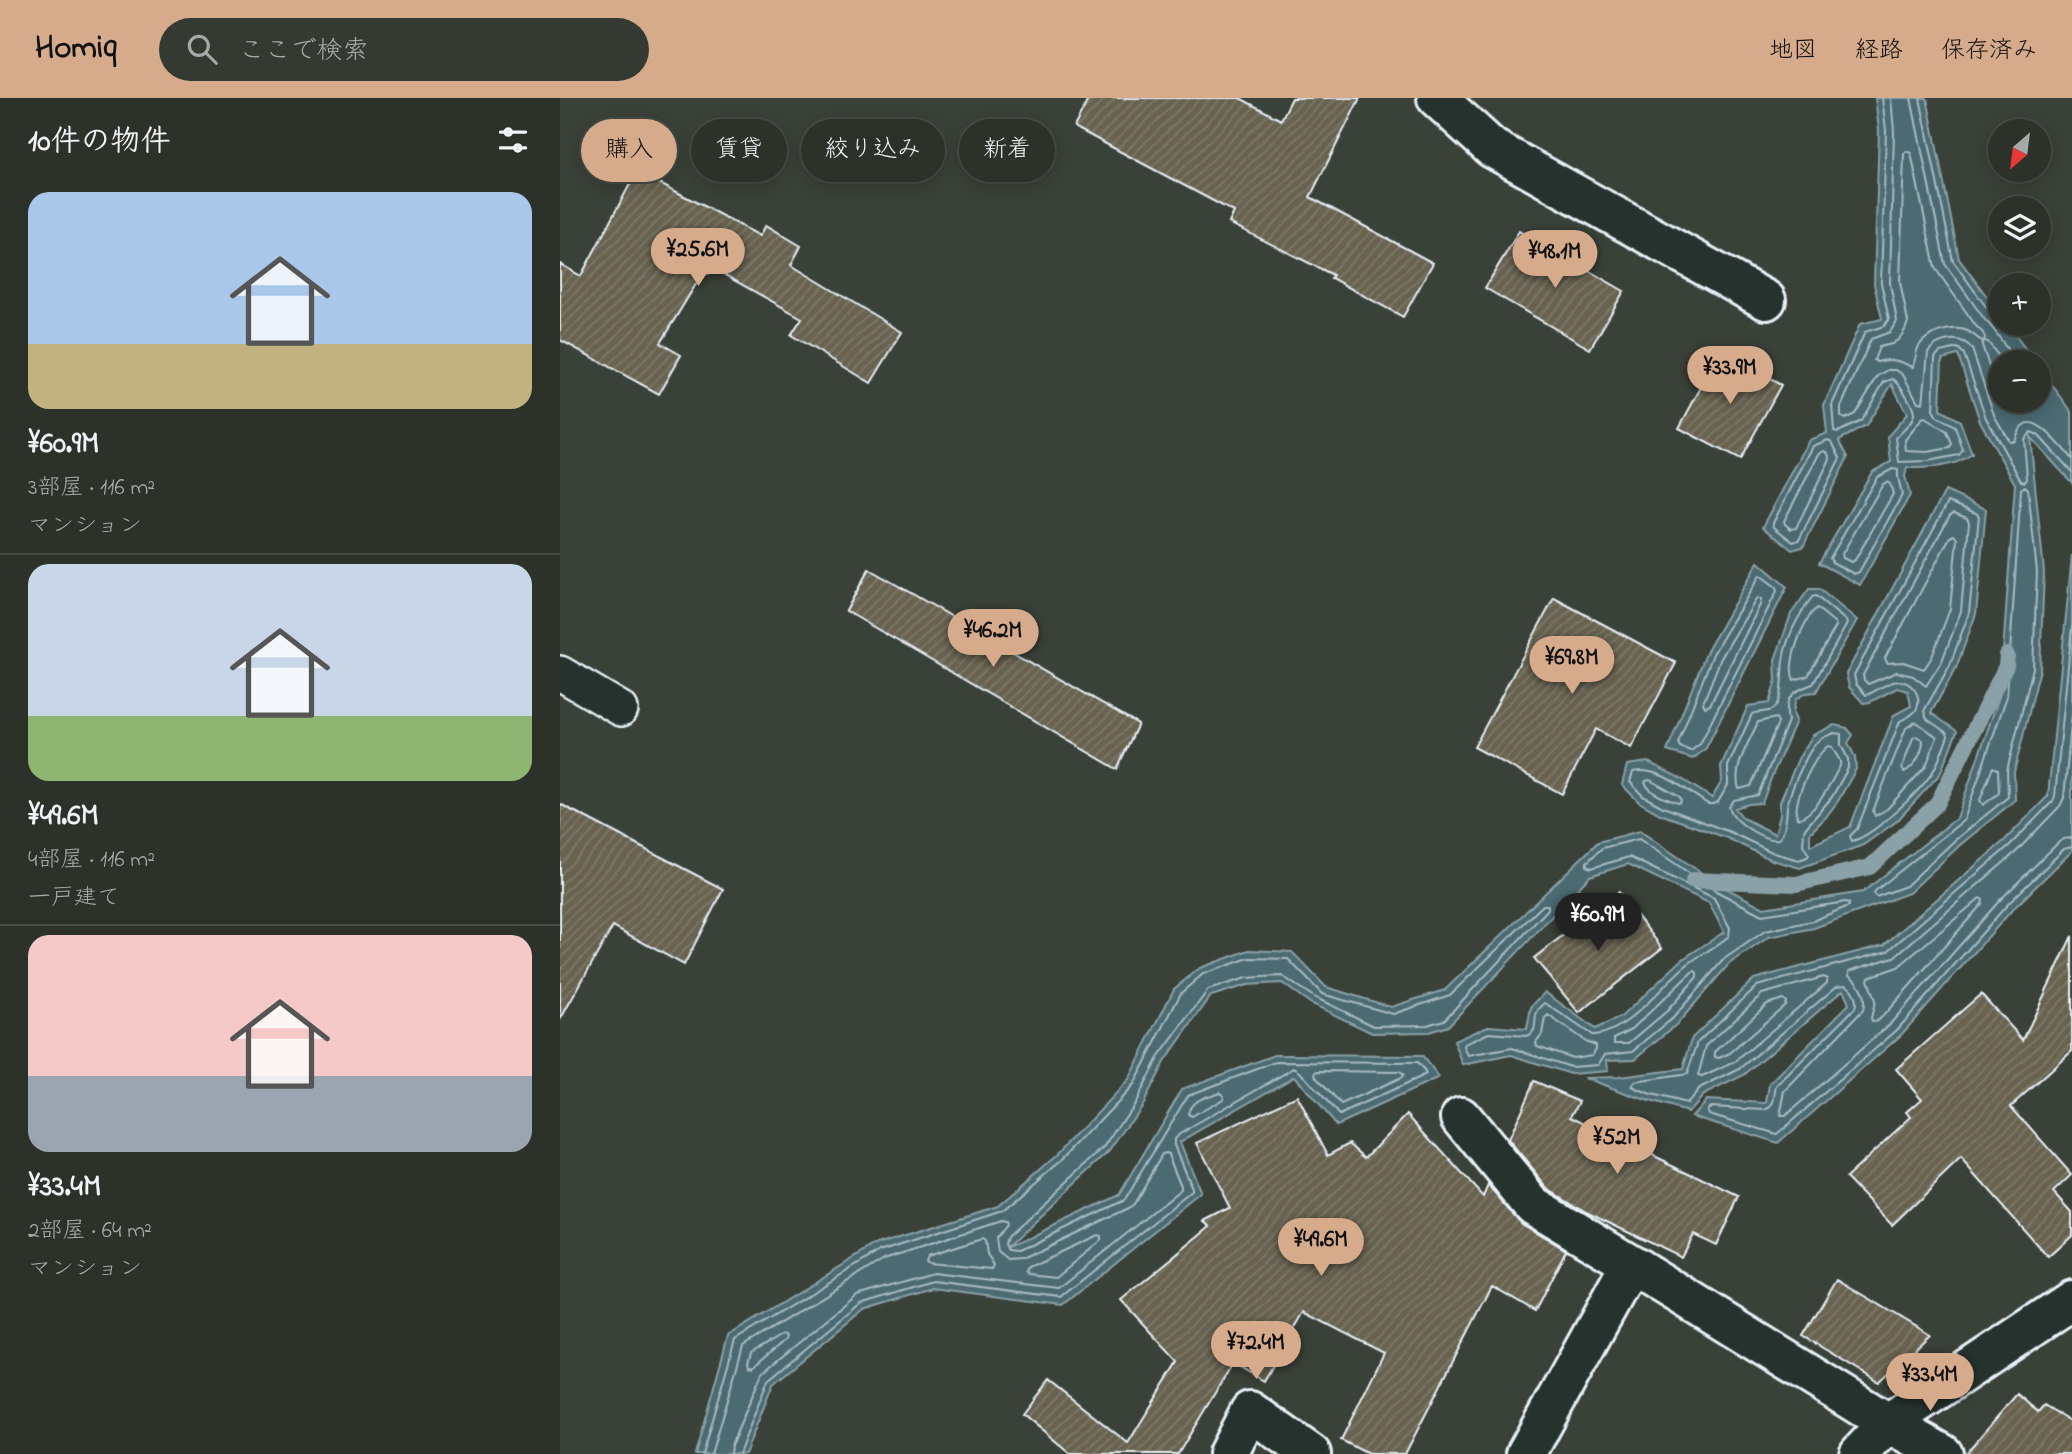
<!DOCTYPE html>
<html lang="ja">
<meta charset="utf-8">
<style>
body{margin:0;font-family:"Indie Flower","Klee One",sans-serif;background:#343932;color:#f1f3f6;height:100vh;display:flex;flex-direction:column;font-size:26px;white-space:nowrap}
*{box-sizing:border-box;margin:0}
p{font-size:23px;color:#a6a9a8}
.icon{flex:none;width:38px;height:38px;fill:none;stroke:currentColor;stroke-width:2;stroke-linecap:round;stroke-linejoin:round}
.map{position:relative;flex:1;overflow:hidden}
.sheet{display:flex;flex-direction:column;background:#2c312a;width:560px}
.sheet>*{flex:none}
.top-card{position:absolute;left:21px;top:21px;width:665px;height:63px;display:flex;gap:14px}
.needle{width:46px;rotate:208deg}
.controls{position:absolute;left:1428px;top:21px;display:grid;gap:14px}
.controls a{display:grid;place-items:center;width:63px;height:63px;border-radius:50%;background:#2c312a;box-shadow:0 4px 18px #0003,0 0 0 2px #484c47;font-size:35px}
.price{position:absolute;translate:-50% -60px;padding:0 16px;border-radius:24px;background:#d6ab8b;color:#111;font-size:23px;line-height:46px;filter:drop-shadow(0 2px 4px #0008)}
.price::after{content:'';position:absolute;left:50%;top:42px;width:21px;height:16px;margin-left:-10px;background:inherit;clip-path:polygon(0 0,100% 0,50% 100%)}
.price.selected{background:#222;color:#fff}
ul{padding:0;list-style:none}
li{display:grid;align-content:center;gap:14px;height:371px;padding:0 28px}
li+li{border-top:2px solid #484c47}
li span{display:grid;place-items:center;height:217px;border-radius:21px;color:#555}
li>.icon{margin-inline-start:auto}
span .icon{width:126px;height:126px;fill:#fffc;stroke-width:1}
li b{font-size:30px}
h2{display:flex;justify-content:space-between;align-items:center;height:84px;padding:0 28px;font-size:30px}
.pill{padding:0 24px;border-radius:32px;background:#2c312a;box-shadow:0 4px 18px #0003,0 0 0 2px #484c47;font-size:24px;line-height:63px}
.pill.selected{background:#d6ab8b;color:#111}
header{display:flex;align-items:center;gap:42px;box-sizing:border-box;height:98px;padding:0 35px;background:#d6ab8b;color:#111}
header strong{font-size:33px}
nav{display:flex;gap:38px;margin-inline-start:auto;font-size:24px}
.search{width:490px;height:63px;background:#343932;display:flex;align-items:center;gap:18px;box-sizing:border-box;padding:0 24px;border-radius:38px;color:#a6a9a8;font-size:26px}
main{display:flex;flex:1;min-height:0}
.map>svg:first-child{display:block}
.water{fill:#4b6b72;stroke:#8aa1a8;stroke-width:2}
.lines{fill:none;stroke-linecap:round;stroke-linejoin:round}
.shore{stroke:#a9bbc2;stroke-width:2}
.stream{stroke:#8aa1a8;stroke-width:16}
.building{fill:url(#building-hatch);stroke:#e8f1f8;stroke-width:2}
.lane-casing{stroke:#e8f1f8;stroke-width:38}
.street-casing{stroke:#e8f1f8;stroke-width:44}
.lane{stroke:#26332d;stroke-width:33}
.street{stroke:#26332d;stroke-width:38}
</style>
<header>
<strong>Homiq</strong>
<div class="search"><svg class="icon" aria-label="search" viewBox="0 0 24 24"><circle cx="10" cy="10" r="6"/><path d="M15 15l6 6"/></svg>ここで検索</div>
<nav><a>地図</a><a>経路</a><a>保存済み</a></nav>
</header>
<main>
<section class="sheet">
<h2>10件の物件<svg class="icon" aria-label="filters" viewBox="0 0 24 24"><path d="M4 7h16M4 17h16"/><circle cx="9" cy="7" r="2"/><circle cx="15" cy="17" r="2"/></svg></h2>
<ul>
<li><span style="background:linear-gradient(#a9c7e8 70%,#c2b280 0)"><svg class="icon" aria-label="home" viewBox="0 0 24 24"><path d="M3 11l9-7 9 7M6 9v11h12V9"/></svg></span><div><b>¥60.9M</b><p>3部屋 · 116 m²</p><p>マンション</p></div></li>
<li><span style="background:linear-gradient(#c9d6e8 70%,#8fb573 0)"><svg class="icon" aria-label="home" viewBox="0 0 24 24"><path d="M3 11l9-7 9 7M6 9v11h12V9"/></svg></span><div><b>¥49.6M</b><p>4部屋 · 116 m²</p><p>一戸建て</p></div></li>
<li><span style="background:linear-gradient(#f6c9c9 65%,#9aa5b1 0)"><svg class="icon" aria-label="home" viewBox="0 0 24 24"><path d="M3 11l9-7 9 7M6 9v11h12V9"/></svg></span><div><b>¥33.4M</b><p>2部屋 · 64 m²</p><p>マンション</p></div></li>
</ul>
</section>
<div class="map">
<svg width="1512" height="1356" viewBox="0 0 1512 1356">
<defs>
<pattern id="building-hatch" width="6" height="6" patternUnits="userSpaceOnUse" patternTransform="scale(1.75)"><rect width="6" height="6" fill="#676250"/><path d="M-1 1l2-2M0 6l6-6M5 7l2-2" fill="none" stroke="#7d796a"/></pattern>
</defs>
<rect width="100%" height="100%" fill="#3a4138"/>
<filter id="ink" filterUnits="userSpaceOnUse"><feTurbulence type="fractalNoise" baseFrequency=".0143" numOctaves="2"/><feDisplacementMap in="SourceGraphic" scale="14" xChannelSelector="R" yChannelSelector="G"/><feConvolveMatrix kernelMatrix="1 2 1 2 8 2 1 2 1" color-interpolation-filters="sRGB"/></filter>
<g filter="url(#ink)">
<!-- water -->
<path class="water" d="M 1315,0 L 1367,0 L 1399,161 L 1440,216 L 1440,226 L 1447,226 L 1475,264 L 1440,264 L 1440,303 L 1479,303 L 1479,269 L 1512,314 L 1512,385 L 1470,339 L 1484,474 L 1480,571 L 1454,674 L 1455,702 L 1400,747 L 1349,795 L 1254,830 L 1209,839 L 1169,866 L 1118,925 L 1075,961 L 1047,962 L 1048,973 L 1011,976 L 951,957 L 903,967 L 894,943 L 928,928 L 967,931 L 971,909 L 985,894 L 1035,931 L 1061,919 L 1123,861 L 1164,834 L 1149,805 L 1068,766 L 1030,778 L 888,928 L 869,934 L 812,935 L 750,905 L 722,885 L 687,887 L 651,898 L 604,964 L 583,1005 L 550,1053 L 446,1150 L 559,1097 L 622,991 L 715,957 L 862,958 L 879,980 L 776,1027 L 734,978 L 620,1044 L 641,1096 L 503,1207 L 373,1190 L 304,1211 L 213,1286 L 185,1356 L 135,1356 L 168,1238 L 317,1146 L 438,1108 L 497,1057 L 568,982 L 614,891 L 640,870 L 689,852 L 732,854 L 766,889 L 831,909 L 885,892 L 1038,744 L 1080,733 L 1158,786 L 1204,810 L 1303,794 L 1397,720 L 1440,596 L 1455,386 L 1420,323 L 1398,257 L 1382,261 L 1380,312 L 1400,323 L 1412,356 C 1393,370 1369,370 1347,370 L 1345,378 L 1350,397 L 1300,487 L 1259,465 L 1312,374 L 1331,364 L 1328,338 L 1347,316 L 1332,286 L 1306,328 L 1279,342 L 1288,359 L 1243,449 L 1232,452 L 1203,429 L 1249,342 L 1267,335 L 1264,307 L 1300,226 L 1322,221 L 1314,186 L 1319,32 Z
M 1385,393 L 1426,411 L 1416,516 L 1396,570 L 1371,615 L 1397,633 L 1380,676 L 1337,723 L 1303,747 L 1240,770 L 1212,762 L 1167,740 L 1100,716 L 1079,704 L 1062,687 L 1067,667 L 1088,664 L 1122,681 L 1152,700 L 1162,683 L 1161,668 L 1188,608 L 1209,605 L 1216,582 L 1215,562 L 1231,516 L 1249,491 L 1259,491 L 1297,522 L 1256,594 L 1246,595 L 1236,601 L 1233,614 L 1236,623 L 1212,678 L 1202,705 L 1189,706 L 1175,710 L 1183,720 L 1215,736 L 1220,717 L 1220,704 L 1238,661 L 1253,637 L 1274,627 L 1287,630 L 1293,637 L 1288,645 L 1295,659 L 1296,671 L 1278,703 L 1266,719 L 1250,735 L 1250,748 L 1290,729 L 1334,617 L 1351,608 L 1348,593 L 1337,590 L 1310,604 L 1303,605 L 1289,589 L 1286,576 Z
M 1512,457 L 1512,753 L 1452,812 L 1341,937 L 1218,1045 L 1132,1018 L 1146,1002 L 1207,1005 L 1210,986 L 1289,906 L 1283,892 L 1184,977 L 1143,997 L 1128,1014 L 1086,1002 L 1024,980 L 1059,979 L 1123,971 L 1132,940 L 1194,881 L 1324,847 L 1445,742 L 1488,698 Z
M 1198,464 L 1227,489 L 1146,650 L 1133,661 L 1107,653 L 1147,553 Z"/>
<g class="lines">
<!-- shore -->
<path class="shore" d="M 1322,0 L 1326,32 L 1321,185 L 1329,221 L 1324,228 L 1305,234 L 1272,307 L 1274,333 L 1278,334 L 1301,323 L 1324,284 L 1333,281 C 1339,284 1354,308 1354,316 C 1354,324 1341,334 1336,340 L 1339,364 L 1368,363 L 1399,357 L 1403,352 L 1395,329 L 1377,319 L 1373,312 L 1375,259 L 1380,254 L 1398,250 L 1404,256 L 1426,320 L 1461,383 L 1465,384 L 1467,381 L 1464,341 L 1471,334 L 1478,337 L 1512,374
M 1331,0 L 1334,33 L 1330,185 L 1337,223 L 1330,234 L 1311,241 L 1281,309 L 1281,319 L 1285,321 L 1295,316 L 1318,278 L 1328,272 L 1336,272 L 1343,277 L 1358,304 L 1363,305 L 1368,254 C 1378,241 1401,236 1412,251 L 1434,317 L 1449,343 L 1454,343 C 1467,300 1498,346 1512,361
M 1351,0 L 1385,166 L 1425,222 C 1437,233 1446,251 1456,264
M 1360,0 L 1393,163 L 1432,217 L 1440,220
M 1440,302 L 1422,247 L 1423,243 C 1417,241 1412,234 1405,232 C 1390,228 1367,235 1359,248 C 1355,255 1356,262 1353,269 C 1340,264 1332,259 1317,264 L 1314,262 L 1319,249 L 1332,246 L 1339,241 L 1345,232 L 1348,224 L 1340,184 L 1344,56 L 1346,53 L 1351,55 L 1375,170 L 1416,228 L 1423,235 L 1425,240 L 1424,243 L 1428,244 L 1443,264
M 1365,320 L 1387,334 L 1392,346 L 1390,350 L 1367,354 L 1346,353 L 1345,342 L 1362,321 Z
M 1268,342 L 1272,344 L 1280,360 L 1239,442 L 1233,444 L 1214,429 L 1213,425 L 1253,348 Z
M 1264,353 L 1267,354 L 1270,361 L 1236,430 L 1231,431 L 1225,426 L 1224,423 L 1259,356 Z
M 1333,371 L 1338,372 L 1338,379 L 1342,397 L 1299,474 L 1294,476 L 1272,464 L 1270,460 L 1317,379 Z
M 1327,384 L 1330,386 L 1333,396 L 1295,462 L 1291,464 L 1283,460 L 1282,456 L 1323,386 Z
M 1465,388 L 1468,391 L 1477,474 L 1473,570 L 1447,672 L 1448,699 L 1395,742 L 1346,788 L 1316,799 L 1314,796 L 1315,793 L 1404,722 L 1447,598 L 1461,391 Z
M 1388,404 L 1416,415 L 1419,418 L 1409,515 L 1390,567 L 1364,613 L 1367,621 L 1387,635 L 1388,638 C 1384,649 1380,660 1375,670 C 1365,689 1314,738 1292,743 L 1290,738 L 1297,731 L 1340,623 C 1345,620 1355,617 1357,610 C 1362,597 1351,582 1337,583 C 1327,584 1316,594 1306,597 L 1296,586 L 1294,577 Z
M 1394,415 L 1407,420 L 1409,424 L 1401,513 L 1382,563 L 1366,588 L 1353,578 L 1337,574 L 1308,586 L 1304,582 L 1303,577 L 1390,417 Z
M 1394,437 L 1397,441 L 1390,511 L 1372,559 L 1364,571 L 1343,564 L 1327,565 L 1325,560 L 1390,439 Z
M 1200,477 L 1216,489 L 1217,493 L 1140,646 L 1131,653 L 1120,649 L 1118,645 L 1153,556 Z
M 1256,498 L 1286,523 L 1287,526 L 1253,586 C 1232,593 1223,600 1228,623 L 1198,697 L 1174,702 L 1169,709 C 1173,724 1205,744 1219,741 C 1226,732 1226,720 1227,709 C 1229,695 1248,651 1259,642 C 1263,639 1270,637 1274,635 L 1281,636 L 1281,647 L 1288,661 L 1288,670 L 1272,699 L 1244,732 L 1243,747 L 1249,757 L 1247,759 L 1239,762 L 1214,755 L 1170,734 L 1103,709 L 1083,698 L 1070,684 L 1073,674 C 1099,668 1127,693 1148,706 L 1153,706 L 1158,704 L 1168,687 L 1168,668 L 1192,616 C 1198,613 1208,615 1213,611 C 1224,602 1221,575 1223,563 C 1226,540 1238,518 1252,499 Z
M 1197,500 L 1201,501 L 1201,505 L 1150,607 L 1145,609 L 1143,605 L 1161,560 Z
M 1257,510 L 1275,525 L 1276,528 L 1248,578 L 1234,582 C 1226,567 1243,520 1257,510 Z
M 1512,528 L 1495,698 L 1493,703 L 1450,747 L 1328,853 L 1197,888 L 1138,944 L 1127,976 L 1075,984 L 1072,989 L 1088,996 L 1126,1006 L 1139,991 L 1180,971 L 1277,888 L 1286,887 C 1293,891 1298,902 1295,910 L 1217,988 C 1214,998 1217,1009 1205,1012 L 1151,1009 L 1147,1011 L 1149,1016 L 1217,1036 L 1337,932 L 1447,807 L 1504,751 L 1512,749
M 1512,616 L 1504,700 L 1500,708 L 1456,754 L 1334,859 L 1289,873 L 1289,877 C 1300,885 1307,899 1303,912 L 1225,993 L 1220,1018 L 1225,1018 L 1330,926 L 1441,801 L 1499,744 L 1504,741 L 1512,740
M 1216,620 L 1218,625 L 1191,688 L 1179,691 C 1172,669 1189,645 1198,624 Z
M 1355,624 L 1358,625 L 1377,639 L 1366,668 L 1327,711 L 1315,718 L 1313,713 L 1346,630 Z
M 1356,638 L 1363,642 C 1363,654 1355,669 1344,674 L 1342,670 L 1353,640 Z
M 1268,648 L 1272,649 L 1280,663 L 1280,668 C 1270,685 1258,714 1238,721 C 1231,705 1253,659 1268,648 Z
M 1433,669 L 1438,672 L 1439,695 L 1423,707 L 1420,702 Z
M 1090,682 L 1120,699 L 1121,704 L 1118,705 C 1106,701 1091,696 1085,685 L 1086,683 Z
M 1079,741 L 1154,792 L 1202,817 L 1286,804 L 1289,805 L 1289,808 L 1252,823 L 1205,833 L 1164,861 L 1113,920 L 1073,953 L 1045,956 L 1038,967 L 1011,969 L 952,950 L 908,958 L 904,949 L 905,946 L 929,935 L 966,938 C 979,934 973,924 977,914 C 979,910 983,907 985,905 L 1032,937 C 1067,937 1102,886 1128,866 C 1141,856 1156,849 1169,838 L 1170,830 L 1154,800 L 1069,759 L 1031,770 L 1027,768 L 1027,764 L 1042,750 Z
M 1420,800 L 1423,802 L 1422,806 L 1323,918 L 1316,924 L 1312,923 L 1311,920 L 1315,903 L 1308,882 L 1309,879 L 1338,869 Z
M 1135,873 L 1137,875 L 1137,879 L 1107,913 L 1069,945 L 1054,945 L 1054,940 L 1072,931 L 1132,874 Z
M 1264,879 L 1267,881 L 1267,885 L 1175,964 L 1142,979 L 1138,978 L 1146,948 L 1202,896 Z
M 1223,901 L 1226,904 L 1225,907 L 1170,955 L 1159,960 L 1155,959 L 1155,954 L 1207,906 Z
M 988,917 L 1025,943 L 1036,947 L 1036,951 L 1032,957 L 1013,960 L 977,948 L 976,944 L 982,936 L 985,920 Z
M 758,973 L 839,974 L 843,977 L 841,980 L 781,1007 L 756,979 L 755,975 Z
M 660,994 L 664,997 L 663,1001 L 632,1019 L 628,1017 C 630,1001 646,999 660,994 Z
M 537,1137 L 541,1138 L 541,1142 L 496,1179 L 469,1176 L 466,1174 L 468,1169 Z
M 422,1141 L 425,1143 L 427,1156 L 434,1167 L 432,1171 L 368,1165 L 365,1163 L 367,1158 Z
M 223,1236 L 226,1238 L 225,1242 L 193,1269 L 189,1268 L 188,1265 L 191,1255 Z
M 142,1356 L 175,1242 L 320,1153 L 442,1113 L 502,1062 L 573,987 L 621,895 L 643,876 L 689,860 L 728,861 L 762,896 L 833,916 L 890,897 L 983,807 L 988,807 L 988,811 L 884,922 L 867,927 L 814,928 L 754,899 L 722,878 L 686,880 L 648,892 L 598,960 L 576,1002 L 545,1049 L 447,1139 L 445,1146 L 448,1152 L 457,1153 L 564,1102 L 628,997 L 716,964 L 857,965 L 865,974 L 866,977 L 779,1017 L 740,974 L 734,970 L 618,1037 L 614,1041 L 614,1047 L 632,1091 L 632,1094 L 501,1199 L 373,1183 L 301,1205 L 208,1282 L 179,1356
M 151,1356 L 183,1248 L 324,1161 L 441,1123 L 445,1124 L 446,1127 L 436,1140 L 438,1154 L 448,1162 L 461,1161 L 568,1110 L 573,1106 L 602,1056 L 605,1055 L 608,1056 L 621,1088 L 621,1092 L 499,1190 L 373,1175 L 297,1197 L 202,1275 L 171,1348 L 170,1356"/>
<!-- stream -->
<path class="stream" d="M 1133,782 L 1236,786 L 1310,769 L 1377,706 L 1446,568 L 1447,557"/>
</g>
<!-- building -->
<path class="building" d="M 529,0 L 680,0 L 721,22 L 732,0 L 800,0 L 750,99 L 873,165 L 843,219 L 771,180 L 773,177 L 669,125 L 674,114 L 514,29 Z
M 77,73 L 200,138 L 206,127 L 241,148 L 231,167 L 342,234 L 311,285 L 231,237 L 242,220 L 152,170 L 149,176 L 144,173 L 100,245 L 121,257 L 99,296 L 0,242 L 0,166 L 21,178 Z
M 959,133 L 1064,193 L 1030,251 L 925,190 Z
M 1160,254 L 1221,287 L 1180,362 L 1119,330 Z
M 309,471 L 578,626 L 557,671 L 286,513 Z
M 994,500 L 1116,565 L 1071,650 L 1036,631 L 1002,696 L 914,649 Z
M 0,706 L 163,791 L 124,867 L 53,828 L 0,922 Z
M 1059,794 L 1102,850 L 1019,915 L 974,860 Z
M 1512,838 L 1512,953 L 1451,1008 L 1512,1077 L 1494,1094 L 1512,1114 L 1512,1137 L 1488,1159 L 1401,1061 L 1332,1127 L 1286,1079 L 1351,1019 L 1347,1014 L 1362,1001 L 1336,971 L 1421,896 L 1463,942 Z
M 974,983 L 1020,1003 L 1012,1018 L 1179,1099 L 1156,1147 L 1133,1136 L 1121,1159 L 1026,1113 L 988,1090 L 948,1042 Z
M 737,998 L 768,1057 L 790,1045 L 806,1059 L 848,1016 L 923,1099 L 928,1087 L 961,1125 L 1006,1152 L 975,1213 L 932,1188 L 845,1356 L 808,1356 L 781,1342 L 824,1255 L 744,1214 L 704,1283 L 673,1265 L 618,1356 L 510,1356 L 462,1316 L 488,1282 L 568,1345 L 618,1264 L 561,1202 L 651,1128 L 645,1123 L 670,1110 L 637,1045 Z
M 1277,1181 L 1370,1237 L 1319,1284 L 1243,1238 Z
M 1457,1296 L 1478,1314 L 1484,1307 L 1512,1324 L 1512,1356 L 1405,1356 Z"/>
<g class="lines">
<defs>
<path id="lane" d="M 0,575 L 61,611"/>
<path id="street" d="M 877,0 L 932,50 L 1206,202
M 901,1019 L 973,1107 L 1071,1166
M 668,1356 L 690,1313 L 751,1356
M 966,1356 L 1071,1166 L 1328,1325 L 1383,1356
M 1299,1356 L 1328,1325 L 1512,1202"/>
</defs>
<!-- lane casing -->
<use href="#lane" class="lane-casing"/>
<!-- street casing -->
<use href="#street" class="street-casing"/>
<!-- lane -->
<use href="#lane" class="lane"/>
<!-- street -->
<use href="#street" class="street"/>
</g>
</g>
</svg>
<div class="controls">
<a><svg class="needle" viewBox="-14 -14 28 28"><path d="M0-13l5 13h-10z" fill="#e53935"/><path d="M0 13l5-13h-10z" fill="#a6a9a8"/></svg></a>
<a><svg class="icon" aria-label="layers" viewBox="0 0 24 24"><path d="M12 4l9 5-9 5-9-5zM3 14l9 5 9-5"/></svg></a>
<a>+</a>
<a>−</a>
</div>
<b class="price" style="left:138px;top:190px">¥25.6M</b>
<b class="price" style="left:995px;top:192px">¥48.1M</b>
<b class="price" style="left:1170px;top:308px">¥33.9M</b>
<b class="price" style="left:433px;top:571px">¥46.2M</b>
<b class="price" style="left:1012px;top:598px">¥69.8M</b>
<b class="price selected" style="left:1038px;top:855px">¥60.9M</b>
<b class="price" style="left:1057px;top:1078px">¥52M</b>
<b class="price" style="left:761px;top:1180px">¥49.6M</b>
<b class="price" style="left:696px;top:1283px">¥72.4M</b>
<b class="price" style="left:1370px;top:1315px">¥33.4M</b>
<div class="top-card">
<a class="pill selected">購入</a>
<a class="pill">賃貸</a>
<a class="pill">絞り込み</a>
<a class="pill">新着</a>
</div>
</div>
</main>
